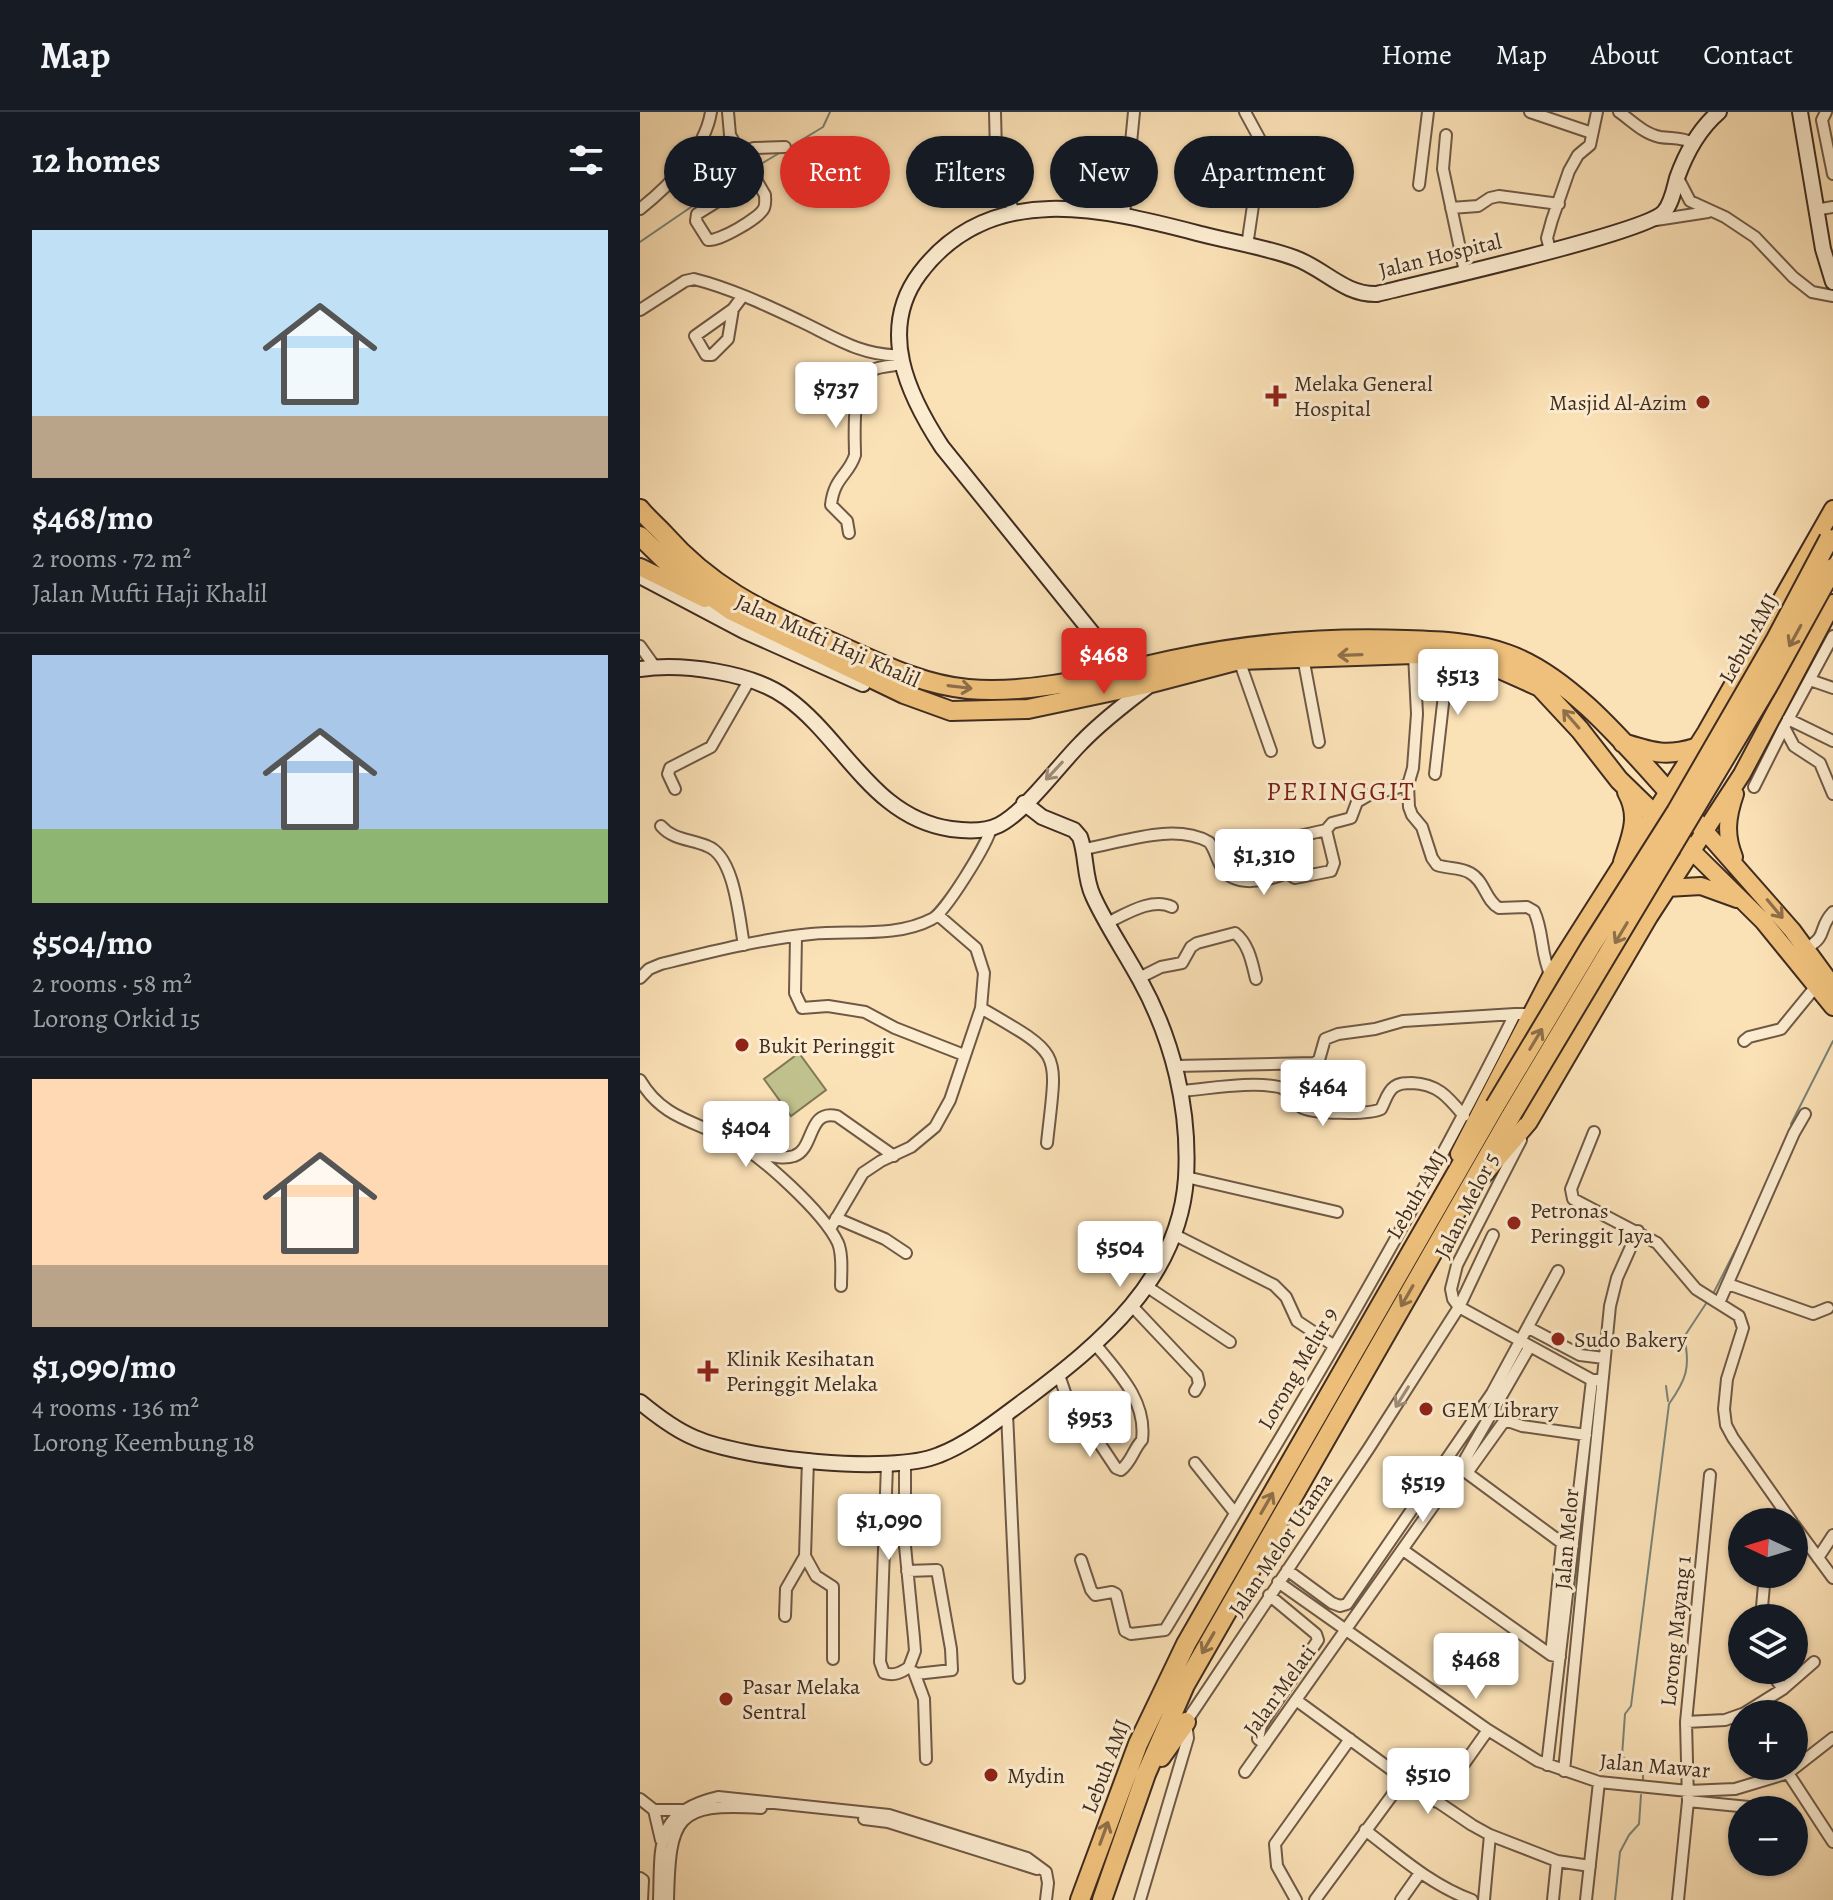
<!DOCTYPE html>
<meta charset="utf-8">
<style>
body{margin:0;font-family:Alegreya,serif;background:#20242c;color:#f1f3f6;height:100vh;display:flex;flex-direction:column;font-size:30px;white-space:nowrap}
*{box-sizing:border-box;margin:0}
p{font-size:26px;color:#9ea1a6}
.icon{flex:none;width:44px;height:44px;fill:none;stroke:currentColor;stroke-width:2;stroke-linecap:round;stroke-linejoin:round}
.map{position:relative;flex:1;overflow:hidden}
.details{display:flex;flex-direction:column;background:#171b24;width:640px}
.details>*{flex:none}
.hud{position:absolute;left:24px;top:24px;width:760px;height:72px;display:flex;gap:16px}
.needle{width:52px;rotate:274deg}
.tools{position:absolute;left:1088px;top:1396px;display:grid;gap:16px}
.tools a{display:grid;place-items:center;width:80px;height:80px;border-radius:50%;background:#171b24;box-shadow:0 2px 6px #0004;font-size:40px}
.price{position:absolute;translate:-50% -68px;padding:0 18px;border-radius:8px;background:#fff;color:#222;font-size:26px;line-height:52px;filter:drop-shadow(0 2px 4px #0008)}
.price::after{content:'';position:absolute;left:50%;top:48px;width:24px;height:18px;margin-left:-12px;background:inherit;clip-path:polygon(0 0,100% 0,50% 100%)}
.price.on{background:#d93025;color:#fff}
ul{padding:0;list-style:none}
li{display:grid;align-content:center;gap:16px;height:424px;padding:0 32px}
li+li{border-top:2px solid #363941}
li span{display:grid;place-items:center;height:248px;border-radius:0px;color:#555}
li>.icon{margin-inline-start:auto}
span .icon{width:144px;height:144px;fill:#fffc;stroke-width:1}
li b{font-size:34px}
h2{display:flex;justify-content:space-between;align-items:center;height:96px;padding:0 32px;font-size:34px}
.chip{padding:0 28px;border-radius:36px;background:#171b24;box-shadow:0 2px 6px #0004;font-size:28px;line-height:72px}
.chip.on{background:#d93025;color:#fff}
header{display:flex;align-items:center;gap:48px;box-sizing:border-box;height:112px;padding:0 40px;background:#171b24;border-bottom:2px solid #363941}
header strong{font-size:38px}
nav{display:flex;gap:44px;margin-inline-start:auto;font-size:28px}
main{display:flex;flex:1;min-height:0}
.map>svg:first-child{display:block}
.pitch{fill:#c0c28d;stroke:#807756;stroke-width:2}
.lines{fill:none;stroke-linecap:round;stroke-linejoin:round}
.stream{stroke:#798378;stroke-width:2}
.street-casing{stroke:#6f5946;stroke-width:14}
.secondary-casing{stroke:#402c20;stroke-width:18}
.primary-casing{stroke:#402c20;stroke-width:20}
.highway-casing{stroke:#402c20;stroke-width:22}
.street{stroke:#fcecd0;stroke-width:10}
.secondary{stroke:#fcecd0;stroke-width:14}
.primary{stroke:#eec07b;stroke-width:16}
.highway{stroke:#eec07b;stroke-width:18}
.highway-bridge-casing{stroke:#402c20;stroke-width:22;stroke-linecap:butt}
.highway-bridge{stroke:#eec07b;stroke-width:18}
.oneway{stroke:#8e6f49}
.oneway2{stroke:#9e8c78}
.poi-dot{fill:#8f2418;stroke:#fcecd0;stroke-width:3}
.labels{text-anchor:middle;stroke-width:6;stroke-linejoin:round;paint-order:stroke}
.street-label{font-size:22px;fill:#402c20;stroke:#fcecd0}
.poi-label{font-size:22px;fill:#402c20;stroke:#fcecd0;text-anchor:start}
.quarter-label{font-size:26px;letter-spacing:2px;fill:#7a1f14;stroke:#fcecd0}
</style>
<header>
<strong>Map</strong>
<nav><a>Home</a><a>Map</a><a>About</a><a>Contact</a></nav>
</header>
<main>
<section class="details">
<h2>12 homes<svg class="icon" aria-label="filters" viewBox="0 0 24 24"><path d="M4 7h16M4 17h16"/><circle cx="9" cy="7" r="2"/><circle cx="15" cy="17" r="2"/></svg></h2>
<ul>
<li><span style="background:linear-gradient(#bfe0f5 75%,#b9a48a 0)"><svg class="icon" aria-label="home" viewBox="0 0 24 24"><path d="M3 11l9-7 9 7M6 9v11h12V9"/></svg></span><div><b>$468/mo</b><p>2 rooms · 72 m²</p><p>Jalan Mufti Haji Khalil</p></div></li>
<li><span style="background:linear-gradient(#a9c7e8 70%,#8fb573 0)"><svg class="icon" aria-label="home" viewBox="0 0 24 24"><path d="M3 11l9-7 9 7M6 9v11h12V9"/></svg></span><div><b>$504/mo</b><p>2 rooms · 58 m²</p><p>Lorong Orkid 15</p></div></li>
<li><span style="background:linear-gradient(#ffd9b3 75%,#b9a48a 0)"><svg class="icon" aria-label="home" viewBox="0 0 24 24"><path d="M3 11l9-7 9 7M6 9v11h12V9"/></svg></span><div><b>$1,090/mo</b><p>4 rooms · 136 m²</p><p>Lorong Keembung 18</p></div></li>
</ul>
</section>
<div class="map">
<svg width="1193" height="1788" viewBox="0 0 1193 1788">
<rect width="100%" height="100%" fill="#fbe1b6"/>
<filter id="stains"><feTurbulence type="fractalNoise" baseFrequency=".0025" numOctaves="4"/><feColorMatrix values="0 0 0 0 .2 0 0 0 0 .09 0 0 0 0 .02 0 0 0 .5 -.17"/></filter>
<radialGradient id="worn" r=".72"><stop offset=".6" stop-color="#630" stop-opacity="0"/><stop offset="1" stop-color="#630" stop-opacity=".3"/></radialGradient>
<!-- pitch -->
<path class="pitch" d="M 159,941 L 186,978 L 151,1004 L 124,967 Z"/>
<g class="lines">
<!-- stream -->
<path class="stream" d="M 150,35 L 183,15 L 190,0
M 116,55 L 141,40
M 0,130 L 54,93 L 107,61
M 1151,1012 L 1193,929
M 1143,1034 L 1149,1020
M 1074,1180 L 1101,1127
M 1026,1274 L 1028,1289
M 1003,1669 L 1003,1661 L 982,1644 L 985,1602 L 991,1594 L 1029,1292 C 1046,1268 1051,1255 1044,1225 L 1067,1190
M 975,1788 L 980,1740 L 989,1723 L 999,1712 L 1001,1683"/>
<defs>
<path id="street" d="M 88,0 L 90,23 L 125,83 C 125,87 126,92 124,96 C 120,106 78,130 68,128 L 56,109 L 57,102 L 115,66
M 355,0 L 356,41 L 374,102
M 605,0 L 624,35 L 625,42 L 615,80 L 607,134
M 890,0 L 952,21
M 979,0 C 992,9 1004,22 1020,25 C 1033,27 1041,25 1053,31
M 1186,0 L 1182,8 L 1193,62
M 806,23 L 803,57 L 825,160
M 99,41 L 114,36 L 145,35
M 1038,66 L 1050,89 L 1085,105 L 1115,125 L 1153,165 L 1172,180 L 1193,184
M 779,73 L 788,0
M 811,96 L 838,94 L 850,86 L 859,84 L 919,92
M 0,97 C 29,74 65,38 71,0
M 1175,98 L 1193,95
M 484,103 L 494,0
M 1016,108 L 1068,100
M 910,138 L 907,126 L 912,108 L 929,59 L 938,43 L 950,33 L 957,0
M 93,197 L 88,227 L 72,243 L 66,243 L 55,224 L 93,197 L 102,185
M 0,198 L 45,169 L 54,167 C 90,176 126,193 160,209 C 192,224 223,245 260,243
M 209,421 L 207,409 L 191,393 C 194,365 209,363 215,343 C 215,322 210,267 235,257 C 243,254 253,254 261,252
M 1193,524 L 1144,615 L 1154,634 L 1180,651 L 1193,682
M 0,534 L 15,555
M 774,542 L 777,602 L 773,656 L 768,673 L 769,695 L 772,703 L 782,715 L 792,746 L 797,753 C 808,757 820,755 830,761 C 845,769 845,788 859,796 L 887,795 L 894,799 C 904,820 900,842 911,864
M 663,545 L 679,630
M 599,548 L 631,639
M 1170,568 L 1193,576
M 1148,607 L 1193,629
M 795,662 L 805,574 L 812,544
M 1114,675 L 1144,615
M 35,677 L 28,662 L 30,656 L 71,635 L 110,567
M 21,714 C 33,728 51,727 67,734 C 95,744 99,807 104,833
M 444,737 C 481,731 533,710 569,730 C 575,737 576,746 581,754 C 593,777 627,769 647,761 L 641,736 L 646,727 L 686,718 L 692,711 L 711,706 L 717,690 L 729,683 L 768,673
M 647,761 L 655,766 L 691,759 L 694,751 L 686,718
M 467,811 C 486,802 512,785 532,795
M 156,824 L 155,881 L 162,896 L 188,894 L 225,900 L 255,916 L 324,943
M 1166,836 C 1189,824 1177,817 1193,800
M 0,866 L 9,857 L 21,852 C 70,840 121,827 171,822 C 210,818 256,826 292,807 C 305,801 348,731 351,716
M 499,866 L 521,855 L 542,851 L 551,835 L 557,831 L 595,821 C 609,832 612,851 616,867
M 341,896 C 425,945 417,937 407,1031
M 1104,929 L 1109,925 L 1141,917 L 1177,873
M 535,954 L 674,951 L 679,948 L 685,927 L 698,922 L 735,917 L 763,909 L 875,902
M 0,968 C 23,1007 55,1009 91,1028 C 121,1043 184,1101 198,1131 C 203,1143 201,1161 201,1174
M 539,979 C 569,977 610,969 639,975 C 651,978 652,990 661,995 C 672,1002 729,1003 741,997 C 745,990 747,980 754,975 C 759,971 766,971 772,971 C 798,972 808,985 824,1004
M 954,1020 L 931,1077 L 933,1087 L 1017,1131 L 1056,1177 L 1099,1204 L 1103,1216 L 1087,1267 L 1084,1297 L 1086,1313 L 1093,1326 L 1152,1410
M 114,1041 C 126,1043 143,1048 154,1044 C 175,1037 167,997 197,1004 L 254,1044
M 546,1065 L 697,1100
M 196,1106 L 245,1127 L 266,1141
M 190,1117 L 223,1061 L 241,1049 L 271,1035 L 295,1015 L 310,988 L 341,896 L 344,861 L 336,836 L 299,804
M 535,1123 L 634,1173 L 646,1185 L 657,1209 L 693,1233
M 1088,1172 L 1173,1202 L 1188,1196
M 506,1174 L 590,1230
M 1079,1191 L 1154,1021 L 1165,1002
M 492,1194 L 557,1263 L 559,1272 L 555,1279
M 819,1195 L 813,1187 L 811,1177 L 817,1153 L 881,1028
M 819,1195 L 952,1268 L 958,1268
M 889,1216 L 940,1243 L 964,1246
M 419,1263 L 431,1298 L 442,1316 L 460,1332 L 476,1356 L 481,1358 C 492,1349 493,1338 502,1328 C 507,1289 478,1260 455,1232
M 367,1301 L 379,1566
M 168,1347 L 165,1444 L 176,1464 L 193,1475 L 193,1547
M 555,1351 L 595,1401
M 265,1352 L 265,1434 L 274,1526 L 275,1539 L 269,1555
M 247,1353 L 240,1550 L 244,1561 C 254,1564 261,1561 269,1555
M 823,1358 L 922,1431 L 933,1434
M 827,1361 L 865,1308 L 882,1314 L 946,1323
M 1154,1413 L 1193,1466
M 763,1438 L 911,1543 L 920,1545
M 1178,1446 L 1193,1423
M 441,1448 L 451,1478 L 455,1483 L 472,1480 L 476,1482 L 485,1519 L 491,1522 L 525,1518 C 647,1316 770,1113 875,902 L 890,902
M 647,1458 L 692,1491 L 700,1494 L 707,1492 L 852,1281 L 918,1159
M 267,1459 L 297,1458 L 311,1537 L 312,1558 L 276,1562
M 638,1470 L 848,1618 L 898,1649 L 959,1670 L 1048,1679 L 1095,1677 L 1148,1661 L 1193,1626
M 145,1504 L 146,1477 L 165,1444
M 1121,1506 L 1125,1462
M 911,1543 L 922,1431
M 1129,1558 L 1143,1577
M 274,1560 L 284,1587 L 286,1647
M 656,1588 L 764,1667 L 832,1713 L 850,1723 L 917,1749 L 950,1754
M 1103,1602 L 1143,1577 L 1174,1550
M 1046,1610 L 1085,1608 L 1102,1602
M 625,1632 L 618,1627 L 621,1613 L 678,1528 L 676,1522 L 629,1483
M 907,1653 L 952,1268
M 924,1659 L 970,1194 L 977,1166 L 998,1119
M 605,1660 L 820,1356 L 890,1234
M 1148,1661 L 1193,1730
M 0,1687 L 14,1698 L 21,1728
M 1048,1689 L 1139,1698
M 797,1690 L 848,1618
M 14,1698 L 42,1698
M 224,1707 L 248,1710 L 397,1757
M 725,1718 C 759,1744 791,1773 832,1788
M 0,1766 L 3,1768 L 2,1788
M 19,1788 C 21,1732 14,1700 78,1685 L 249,1703 L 387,1746 L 406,1760 L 408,1771 L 406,1788
M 28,1788 C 30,1706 35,1690 121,1696
M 500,1788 L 548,1626 L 546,1610 L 729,1336 L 819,1195 L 853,1123
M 656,1788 L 637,1754 L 635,1732 L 710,1627
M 675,1788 L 764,1667
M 761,1788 L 780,1761
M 844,1788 L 850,1723
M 913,1788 L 917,1749
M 946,1788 L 959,1670
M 1038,1788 L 1048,1689 L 1046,1610 L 1070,1363"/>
<path id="secondary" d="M 1160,0 L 1183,137 L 1193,170
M 0,464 L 104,519 L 223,572
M 0,557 C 42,551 112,560 147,586 C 204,627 233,706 311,717 C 326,719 345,720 359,713 C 385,700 419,653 441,631 C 462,609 487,590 511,572
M 487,558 L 453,522 L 302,335 C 268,283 237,218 280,161 C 351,67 464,97 561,122 C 592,130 625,135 655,146 C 685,157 704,183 737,182 C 780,171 1005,121 1024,100 C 1032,91 1034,77 1037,66 C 1046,41 1059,17 1079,0
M 0,1290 C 17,1304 35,1318 55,1326 C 104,1347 251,1363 299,1343 C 330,1331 359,1307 385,1288 C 461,1231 539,1167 546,1066 C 550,997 533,928 500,868 C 485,840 466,813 453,784 C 444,765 447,745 440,725 L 434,718 L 402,705 L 384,691"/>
<path id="primary" d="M 0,455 L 65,487
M 1064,718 L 1152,818 L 1193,874
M 1051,738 L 1123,809 L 1193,895
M 1094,745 C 1085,723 1087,705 1095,682
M 1027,776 L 1061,774 L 1097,787
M 819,1042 L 911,864 L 1066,620 L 1193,397
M 842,1065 L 889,1010 L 1009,805 L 1102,662 L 1193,491"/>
<path id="highway" d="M 0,397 C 8,407 17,414 25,423 C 70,474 119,498 180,525 C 228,545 275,572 328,577 C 397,583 470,561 537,547 C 613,531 688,525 766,528 C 800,529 834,530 867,542 C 942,568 1009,663 1064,718
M 0,424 L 39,462 L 92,499 L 264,582 L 311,599 L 388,597 L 511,571 L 599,548 L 774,542 L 812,544 L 844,550 L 900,575 L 940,618 L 979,668 L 1051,738
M 983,631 C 1012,640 1025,645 1055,636
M 983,750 C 991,725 1001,705 987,680
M 521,1645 L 546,1610
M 440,1788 L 498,1632 L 546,1532 L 855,994
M 462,1788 L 506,1662 L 545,1573 L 872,1002"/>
</defs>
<!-- street casing -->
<use href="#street" class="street-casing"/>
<!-- secondary casing -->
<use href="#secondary" class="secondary-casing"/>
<!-- primary casing -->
<use href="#primary" class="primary-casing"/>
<!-- highway casing -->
<use href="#highway" class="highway-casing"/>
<!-- street -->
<use href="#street" class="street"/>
<!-- secondary -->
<use href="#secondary" class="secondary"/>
<!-- primary -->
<use href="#primary" class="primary"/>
<!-- highway -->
<use href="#highway" class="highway"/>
<defs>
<path id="highway-bridge" d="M 855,994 L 951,834 L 1036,700 L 1136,527 L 1189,427
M 872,1002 L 1128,574 L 1193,456"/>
</defs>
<!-- highway-bridge casing -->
<use href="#highway-bridge" class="highway-bridge-casing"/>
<!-- highway-bridge -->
<use href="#highway-bridge" class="highway-bridge"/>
</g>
<!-- one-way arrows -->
<defs><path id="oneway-shaft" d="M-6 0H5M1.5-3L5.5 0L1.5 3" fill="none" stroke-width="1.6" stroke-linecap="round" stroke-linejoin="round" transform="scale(2)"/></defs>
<g class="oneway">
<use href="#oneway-shaft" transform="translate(1155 524) rotate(119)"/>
<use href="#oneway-shaft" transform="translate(710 543) rotate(178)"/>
<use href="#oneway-shaft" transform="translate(320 575) rotate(7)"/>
<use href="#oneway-shaft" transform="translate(931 607) rotate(-131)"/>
<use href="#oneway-shaft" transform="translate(1135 797) rotate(50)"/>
<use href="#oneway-shaft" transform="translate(981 821) rotate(121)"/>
<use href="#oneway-shaft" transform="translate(896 927) rotate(-59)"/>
<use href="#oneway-shaft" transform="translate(767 1184) rotate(120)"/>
<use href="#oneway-shaft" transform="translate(627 1391) rotate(-60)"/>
<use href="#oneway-shaft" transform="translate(568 1531) rotate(120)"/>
<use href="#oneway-shaft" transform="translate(464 1721) rotate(-70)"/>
</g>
<g class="oneway2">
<use href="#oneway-shaft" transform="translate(414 659) rotate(133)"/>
<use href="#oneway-shaft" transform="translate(762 1285) rotate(122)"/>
</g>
<!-- markers -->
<g class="poi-dot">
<path d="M632 272h8v8h8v8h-8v8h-8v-8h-8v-8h8z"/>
<circle cx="1063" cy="290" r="8"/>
<circle cx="102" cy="933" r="8"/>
<circle cx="874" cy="1111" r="8"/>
<circle cx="918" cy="1227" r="8"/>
<path d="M64 1247h8v8h8v8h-8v8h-8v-8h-8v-8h8z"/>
<circle cx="786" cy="1297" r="8"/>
<circle cx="86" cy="1587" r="8"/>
<circle cx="351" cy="1663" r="8"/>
</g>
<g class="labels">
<!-- street labels -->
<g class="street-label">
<text transform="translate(800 143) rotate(-14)" y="8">Jalan Hospital</text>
<text transform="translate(1108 526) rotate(-61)" y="8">Lebuh AMJ</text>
<text transform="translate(188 528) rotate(24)" y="8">Jalan Mufti Haji Khalil</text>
<text transform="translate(776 1082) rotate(-60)" y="8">Lebuh AMJ</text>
<text transform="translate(826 1093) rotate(-63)" y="8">Jalan Melor 5</text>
<text transform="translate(657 1256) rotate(-60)" y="8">Lorong Melur 9</text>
<text transform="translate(926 1427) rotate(-85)" y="8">Jalan Melor</text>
<text transform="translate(640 1432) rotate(-56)" y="8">Jalan Melor Utama</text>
<text transform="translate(1035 1519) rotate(-84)" y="8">Lorong Mayang 1</text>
<text transform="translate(639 1578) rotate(-54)" y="8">Jalan Melati</text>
<text transform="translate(1015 1653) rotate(5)" y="8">Jalan Mawar</text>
<text transform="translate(465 1654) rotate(-69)" y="8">Lebuh AMJ</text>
</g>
<!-- poi labels -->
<g class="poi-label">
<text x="654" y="279">Melaka General<tspan x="654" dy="25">Hospital</tspan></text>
<text x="1047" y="298" text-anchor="end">Masjid Al-Azim</text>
<text x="118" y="941">Bukit Peringgit</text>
<text x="890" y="1106">Petronas<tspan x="890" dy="25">Peringgit Jaya</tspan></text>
<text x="934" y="1235">Sudo Bakery</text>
<text x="86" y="1254">Klinik Kesihatan<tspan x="86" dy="25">Peringgit Melaka</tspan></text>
<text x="802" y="1305">GEM Library</text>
<text x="102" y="1582">Pasar Melaka<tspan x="102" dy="25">Sentral</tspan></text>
<text x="367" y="1671">Mydin</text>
</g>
<!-- quarter labels -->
<g class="quarter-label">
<text x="701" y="688">PERINGGIT</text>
</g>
</g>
<rect width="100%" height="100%" filter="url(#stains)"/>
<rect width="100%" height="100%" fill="url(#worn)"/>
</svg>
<div class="tools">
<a><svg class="needle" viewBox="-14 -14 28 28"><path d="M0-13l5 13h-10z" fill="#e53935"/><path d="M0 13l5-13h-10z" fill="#9ea1a6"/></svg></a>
<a><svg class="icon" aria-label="layers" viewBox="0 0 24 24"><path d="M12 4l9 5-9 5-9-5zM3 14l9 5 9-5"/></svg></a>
<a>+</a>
<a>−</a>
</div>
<b class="price" style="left:196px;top:318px">$737</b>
<b class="price on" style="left:464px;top:584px">$468</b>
<b class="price" style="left:818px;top:605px">$513</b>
<b class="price" style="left:624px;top:785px">$1,310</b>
<b class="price" style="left:683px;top:1016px">$464</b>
<b class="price" style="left:106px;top:1057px">$404</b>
<b class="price" style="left:480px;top:1177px">$504</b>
<b class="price" style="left:450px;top:1347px">$953</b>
<b class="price" style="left:783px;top:1412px">$519</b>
<b class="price" style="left:249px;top:1450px">$1,090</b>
<b class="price" style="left:836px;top:1589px">$468</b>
<b class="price" style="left:788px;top:1704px">$510</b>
<div class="hud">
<a class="chip">Buy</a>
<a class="chip on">Rent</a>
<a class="chip">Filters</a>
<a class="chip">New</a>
<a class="chip">Apartment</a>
</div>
</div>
</main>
